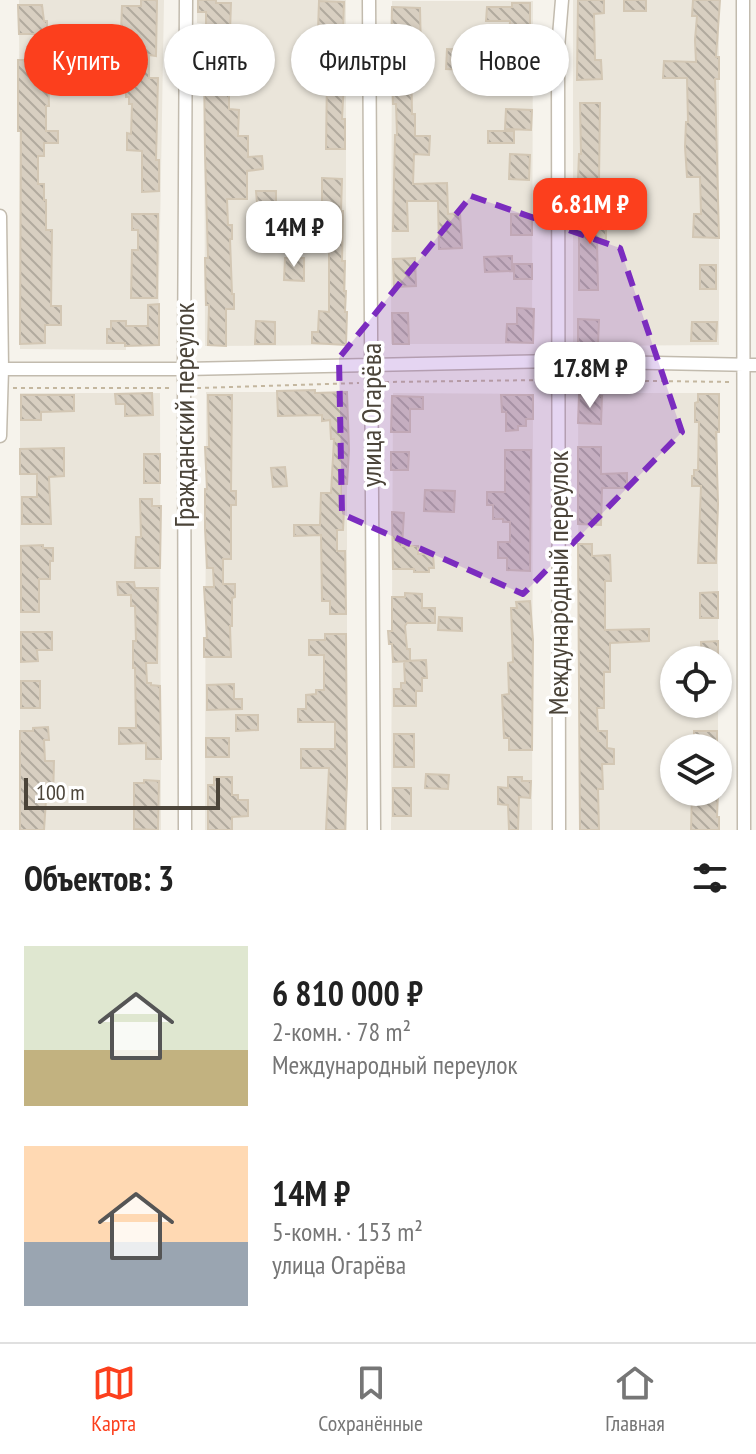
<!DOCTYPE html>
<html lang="ru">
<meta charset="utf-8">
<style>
body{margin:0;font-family:"PT Sans Narrow",sans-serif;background:#f6f6f6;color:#222;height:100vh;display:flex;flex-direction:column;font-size:30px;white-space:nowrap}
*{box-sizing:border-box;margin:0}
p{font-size:26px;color:#767676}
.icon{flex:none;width:44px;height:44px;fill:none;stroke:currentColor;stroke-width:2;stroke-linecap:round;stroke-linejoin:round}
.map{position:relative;height:830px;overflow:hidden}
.panel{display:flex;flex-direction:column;background:#fff;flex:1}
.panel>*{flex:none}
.hud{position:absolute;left:24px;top:24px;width:708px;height:72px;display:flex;gap:16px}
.controls{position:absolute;left:660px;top:646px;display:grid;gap:16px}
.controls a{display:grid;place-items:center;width:72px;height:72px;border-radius:50%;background:#fff;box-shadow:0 2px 6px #0004;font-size:40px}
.scale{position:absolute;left:24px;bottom:20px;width:196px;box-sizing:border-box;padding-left:8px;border:4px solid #4b4439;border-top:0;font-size:22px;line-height:28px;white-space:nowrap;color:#4b4439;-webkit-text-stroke:6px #fff;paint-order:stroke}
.price{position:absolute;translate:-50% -68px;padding:0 18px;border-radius:16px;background:#fff;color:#222;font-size:26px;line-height:52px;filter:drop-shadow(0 2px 4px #0008)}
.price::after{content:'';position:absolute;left:50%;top:48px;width:24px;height:18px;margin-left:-12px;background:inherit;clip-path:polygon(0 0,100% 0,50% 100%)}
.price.active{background:#fc3f1d;color:#fff}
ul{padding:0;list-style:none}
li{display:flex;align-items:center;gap:24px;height:200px;padding:0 24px}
li span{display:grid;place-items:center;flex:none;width:224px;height:160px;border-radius:0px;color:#555}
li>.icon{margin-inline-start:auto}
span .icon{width:96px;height:96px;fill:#fffc;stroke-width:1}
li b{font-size:34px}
h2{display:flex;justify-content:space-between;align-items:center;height:96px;padding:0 24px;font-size:34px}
.pill{padding:0 28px;border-radius:36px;background:#fff;box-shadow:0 2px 6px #0004;font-size:28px;line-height:72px}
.pill.active{background:#fc3f1d;color:#fff}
.dock{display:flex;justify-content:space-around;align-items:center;height:112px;border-top:2px solid #e0e0e0;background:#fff;font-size:22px;color:#767676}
.dock a{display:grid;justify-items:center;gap:4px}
.dock .active{color:#fc3f1d}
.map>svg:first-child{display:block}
.residential{fill:#eae5da;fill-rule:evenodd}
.building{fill:url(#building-back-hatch);stroke:#d3c7b4;stroke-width:2}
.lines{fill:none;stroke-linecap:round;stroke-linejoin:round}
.minor-casing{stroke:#c2bbae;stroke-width:15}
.path{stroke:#c4b79f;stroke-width:2;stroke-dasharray:4 4;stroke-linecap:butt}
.minor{stroke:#fff;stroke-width:12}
.marked{fill:#7b2cbf;fill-opacity:0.2;stroke:#7b2cbf;stroke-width:6;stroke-dasharray:16 10;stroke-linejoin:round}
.labels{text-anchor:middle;stroke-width:7;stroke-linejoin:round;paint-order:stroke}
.street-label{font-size:28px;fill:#4b4439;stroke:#fff}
</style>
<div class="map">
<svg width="756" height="830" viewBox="0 0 756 830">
<defs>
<pattern id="building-back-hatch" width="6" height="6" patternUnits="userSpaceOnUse" patternTransform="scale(2)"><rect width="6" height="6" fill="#d8cfc1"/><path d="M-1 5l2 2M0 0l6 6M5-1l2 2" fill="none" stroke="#b1aa9e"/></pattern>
</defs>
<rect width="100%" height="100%" fill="#f6f3ec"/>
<!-- residential -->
<path class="residential" d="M 19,0 L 164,0 L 158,345 L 126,346 L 126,350 L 20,349 Z
M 197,0 L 346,0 L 346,345 L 205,346 L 204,24 L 197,23 Z
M 573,0 L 719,0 L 719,345 L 573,346 Z
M 392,1 L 533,1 L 532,344 L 391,344 Z
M 206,392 L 347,392 L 347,830 L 205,830 Z
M 20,393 L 160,393 L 161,830 L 20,830 Z
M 393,393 L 533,394 L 532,830 L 391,830 Z
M 578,393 L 718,393 L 718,830 L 579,830 ZM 674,660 L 718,660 L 718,704 L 674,704 ZM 674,748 L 718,748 L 718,792 L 674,792 Z"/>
<!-- building -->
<path class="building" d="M 141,0 L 157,0 L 156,56 L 149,55 L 149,78 L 158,78 L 156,160 L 159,160 L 159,191 L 142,192 L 142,151 L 127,150 L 127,133 L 131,134 L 132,104 L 129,104 L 129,97 L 126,97 L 126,86 L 135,86 L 134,55 L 124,55 L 124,52 L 117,52 L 118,32 L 121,32 L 122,6 L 141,6 Z
M 198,0 L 216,0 L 216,3 L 231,3 L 230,31 L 221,31 L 222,66 L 229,66 L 229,109 L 239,110 L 238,136 L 248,136 L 248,157 L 262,156 L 263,169 L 247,171 L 247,199 L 227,199 L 228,225 L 232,225 L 232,239 L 230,239 L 232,294 L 234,294 L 234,309 L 226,309 L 226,346 L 208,345 L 209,305 L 206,305 L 205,258 L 208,258 L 205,153 L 204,66 L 206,66 L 206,12 L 198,12 Z
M 578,0 L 604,0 L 604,13 L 594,14 L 595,60 L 601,60 L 602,79 L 577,80 Z
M 624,0 L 646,0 L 646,11 L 624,11 Z
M 693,0 L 720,0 L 716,57 L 719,57 L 719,79 L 715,79 L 719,238 L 693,237 L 694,214 L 701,214 L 700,177 L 687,177 L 685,147 L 686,122 L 688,122 L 687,78 L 663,78 L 664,61 L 696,62 L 695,40 L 697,16 L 692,16 Z
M 319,1 L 344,2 L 343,32 L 318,31 Z
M 512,3 L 530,3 L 530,61 L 535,61 L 534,90 L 502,90 L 503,61 L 508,61 L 510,21 L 486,21 L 487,7 L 512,7 Z
M 18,5 L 42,5 L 44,21 L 47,21 L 47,34 L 19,34 Z
M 392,7 L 420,8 L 421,53 L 411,53 L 412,114 L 415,114 L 415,136 L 430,136 L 429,155 L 414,154 L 413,184 L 447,183 L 448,214 L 460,213 L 462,248 L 439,249 L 438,201 L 407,201 L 408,231 L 393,231 L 395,135 L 397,135 L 396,104 L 393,104 L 391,53 Z
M 447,49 L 469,50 L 468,70 L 446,69 Z
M 304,53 L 342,53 L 342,80 L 344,81 L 342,119 L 345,119 L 345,149 L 326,149 L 327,73 L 304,73 Z
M 18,60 L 29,60 L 30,72 L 48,72 L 49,106 L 46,106 L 46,131 L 58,131 L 58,143 L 44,143 L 44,156 L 38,156 L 38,184 L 44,184 L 44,200 L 46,200 L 46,230 L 52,230 L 51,306 L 61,306 L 61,325 L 45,325 L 45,343 L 20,344 L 21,131 L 18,131 Z
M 580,103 L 600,103 L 599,181 L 578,180 L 579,154 L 581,154 Z
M 506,109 L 532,110 L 531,130 L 505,129 Z
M 488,131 L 514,131 L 514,143 L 488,143 Z
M 510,154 L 530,155 L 529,180 L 509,179 Z
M 322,178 L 342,179 L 341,211 L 343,211 L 342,261 L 345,261 L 344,291 L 346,291 L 345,312 L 347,312 L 346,345 L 312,343 L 312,332 L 318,332 L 319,311 L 329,312 L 329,243 L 322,243 Z
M 256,191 L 276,191 L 276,203 L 257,203 Z
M 579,209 L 606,209 L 606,240 L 597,240 L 598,290 L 579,290 Z
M 132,214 L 158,214 L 157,298 L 131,298 L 132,250 L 138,250 L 138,230 L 132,230 Z
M 511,214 L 532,215 L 532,235 L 511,235 Z
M 512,256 L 512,271 L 485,272 L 484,257 Z
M 285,258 L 304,258 L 304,281 L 284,280 Z
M 415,258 L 416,286 L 394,287 L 393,259 Z
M 514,264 L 532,264 L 532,279 L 514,279 Z
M 700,265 L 716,265 L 716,289 L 700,289 Z
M 159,304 L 159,345 L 125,346 L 125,343 L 107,343 L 107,329 L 111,329 L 111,321 L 126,321 L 126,326 L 148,326 L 148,305 Z
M 517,308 L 534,309 L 533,343 L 506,342 L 507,324 L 517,324 Z
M 392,313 L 408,313 L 409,344 L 393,344 Z
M 578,319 L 599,320 L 598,343 L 578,343 Z
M 256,321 L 275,322 L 275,344 L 255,344 Z
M 692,322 L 717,322 L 716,341 L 691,341 Z
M 315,390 L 315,393 L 347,392 L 349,450 L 347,484 L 341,484 L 341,510 L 344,510 L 343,530 L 337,530 L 337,551 L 345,551 L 346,614 L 330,614 L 330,601 L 322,601 L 321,535 L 294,536 L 294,525 L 320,525 L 321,493 L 331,493 L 334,439 L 331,439 L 330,420 L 322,421 L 322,415 L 278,416 L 277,391 Z
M 152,393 L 153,415 L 125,416 L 125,404 L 116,404 L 115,394 Z
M 698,394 L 719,394 L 719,432 L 716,432 L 718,504 L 716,563 L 698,563 L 701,486 L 692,486 L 692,476 L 694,476 L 694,470 L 698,470 L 699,422 L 695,422 L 695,403 L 698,402 Z
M 21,395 L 74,395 L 74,411 L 41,412 L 41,420 L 21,420 Z
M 208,395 L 232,395 L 231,491 L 236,491 L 236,505 L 231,505 L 231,559 L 223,559 L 223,584 L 235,584 L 235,597 L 232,598 L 232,626 L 230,626 L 231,657 L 204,657 L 204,638 L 207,638 L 204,587 L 214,587 L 213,568 L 207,568 L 205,528 L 205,489 L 207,489 L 205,447 L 209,447 Z
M 501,395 L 533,395 L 533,419 L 526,419 L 526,426 L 518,426 L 518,430 L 506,431 L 506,412 L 502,412 Z
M 579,395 L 602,396 L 601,424 L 578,423 Z
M 392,396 L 423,397 L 423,409 L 410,409 L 410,432 L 391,432 Z
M 578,447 L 601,447 L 601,474 L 627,473 L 627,488 L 602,488 L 601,525 L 578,524 Z
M 64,448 L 64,476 L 49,477 L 51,524 L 22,524 L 22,497 L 37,497 L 37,474 L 20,474 L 20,449 Z
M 505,450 L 531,450 L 530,571 L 507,570 L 507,558 L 498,558 L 498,542 L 510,542 L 510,522 L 503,522 L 503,519 L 493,519 L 493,505 L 487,505 L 487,492 L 505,492 Z
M 391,452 L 409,452 L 408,470 L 391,470 Z
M 144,454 L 160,454 L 160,483 L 144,483 Z
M 285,467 L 287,486 L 273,487 L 271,468 Z
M 425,490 L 455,491 L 454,512 L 424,511 Z
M 140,499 L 152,499 L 152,506 L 161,506 L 160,568 L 135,568 L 136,537 L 141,537 Z
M 392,512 L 404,513 L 402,546 L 418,546 L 418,554 L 433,554 L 434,568 L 429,568 L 429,572 L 414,572 L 414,569 L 393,569 Z
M 578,544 L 592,544 L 592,556 L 610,555 L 611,581 L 605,581 L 605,630 L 649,629 L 649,641 L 610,643 L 610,672 L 604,672 L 604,708 L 597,708 L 598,731 L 607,731 L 607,748 L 614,749 L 614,764 L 602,764 L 603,789 L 598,789 L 599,830 L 580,830 Z
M 43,545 L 43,548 L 53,548 L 53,561 L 50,561 L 50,579 L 39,579 L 39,612 L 21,612 L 21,546 Z
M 117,582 L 134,582 L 135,588 L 158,588 L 157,663 L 146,663 L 147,683 L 151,683 L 151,685 L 160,686 L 161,759 L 146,759 L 146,743 L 119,744 L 119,728 L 136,728 L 135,668 L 133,668 L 133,641 L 136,641 L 135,606 L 131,606 L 131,595 L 118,595 Z
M 718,592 L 718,618 L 700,618 L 700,593 Z
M 405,593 L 422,594 L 422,608 L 435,608 L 435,623 L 407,623 L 405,626 L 407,649 L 410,649 L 410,661 L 393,662 L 392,644 L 389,644 L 388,631 L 392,631 L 392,597 L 405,597 Z
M 530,601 L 533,640 L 532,750 L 509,750 L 509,738 L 504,738 L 502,695 L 509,694 L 508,663 L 513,662 L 511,608 L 517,608 L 516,602 Z
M 439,617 L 462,618 L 462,631 L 438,630 Z
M 21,632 L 52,632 L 52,650 L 37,650 L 38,661 L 21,662 Z
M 325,634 L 346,634 L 347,780 L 345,830 L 326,830 L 329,768 L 301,768 L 301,749 L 335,749 L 335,722 L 298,722 L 298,709 L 306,709 L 306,695 L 316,694 L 316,690 L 324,690 L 324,655 L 309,655 L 309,640 L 325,640 Z
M 718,641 L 718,660 L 702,660 L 701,642 Z
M 426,660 L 427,678 L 422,678 L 422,691 L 416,691 L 416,706 L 394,706 L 394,689 L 401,689 L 401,683 L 405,683 L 404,661 Z
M 21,681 L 40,681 L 40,708 L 21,708 Z
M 234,684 L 234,699 L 242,699 L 242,709 L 207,710 L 207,685 Z
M 236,715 L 258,715 L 258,730 L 236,731 Z
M 48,727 L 49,740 L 44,740 L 45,761 L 54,761 L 53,800 L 46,800 L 44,830 L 20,830 L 20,731 L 33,731 L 33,728 Z
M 694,731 L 717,731 L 717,748 L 694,748 Z
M 394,734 L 414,734 L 414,767 L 394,767 Z
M 206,738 L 229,738 L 229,757 L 206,757 Z
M 426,774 L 449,775 L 448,789 L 425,788 Z
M 214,777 L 232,777 L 232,795 L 238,795 L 238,800 L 248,800 L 248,816 L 232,817 L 232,830 L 208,830 L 208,785 L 214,785 Z
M 508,777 L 522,777 L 522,781 L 531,781 L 530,798 L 519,797 L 518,830 L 509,830 L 508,805 L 498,804 L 498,787 L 508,788 Z
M 144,780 L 159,781 L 158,830 L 134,829 L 134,783 L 144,783 Z
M 393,788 L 411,788 L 411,816 L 393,816 Z
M 692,792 L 718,792 L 717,817 L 719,817 L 719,830 L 691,830 Z"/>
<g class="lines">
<defs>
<path id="minor" d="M 369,0 L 374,830
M 743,0 L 744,830
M 0,216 L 2,369 L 0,436
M 0,369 L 184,369 L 557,361 L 756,365
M 185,830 L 184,369 L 186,0
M 559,830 L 558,48 L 562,0"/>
</defs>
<!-- minor casing -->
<use href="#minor" class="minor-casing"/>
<!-- path -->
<path class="path" d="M 573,380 L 731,382
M 385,382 L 547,380
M 13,388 L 171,388
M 197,388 L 359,383"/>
<!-- minor -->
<use href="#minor" class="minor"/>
</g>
<!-- marked area -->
<path class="marked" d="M 471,196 L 620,248 L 682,432 L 523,594 L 342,514 L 339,358 Z"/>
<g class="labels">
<!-- street labels -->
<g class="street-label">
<text transform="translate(184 415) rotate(-90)" y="10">Гражданский переулок</text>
<text transform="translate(371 415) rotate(-90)" y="10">улица Огарёва</text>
<text transform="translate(558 583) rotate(-90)" y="10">Международный переулок</text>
</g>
</g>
</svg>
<div class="controls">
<a><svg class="icon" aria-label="locate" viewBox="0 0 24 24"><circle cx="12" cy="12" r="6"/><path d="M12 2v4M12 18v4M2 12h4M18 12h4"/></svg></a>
<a><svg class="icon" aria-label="layers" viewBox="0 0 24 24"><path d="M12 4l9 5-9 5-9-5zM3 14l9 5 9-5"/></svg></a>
</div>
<div class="scale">100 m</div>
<b class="price active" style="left:590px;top:246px">6.81M ₽</b>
<b class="price" style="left:294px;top:269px">14M ₽</b>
<b class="price" style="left:590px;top:410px">17.8M ₽</b>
<div class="hud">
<a class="pill active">Купить</a>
<a class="pill">Снять</a>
<a class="pill">Фильтры</a>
<a class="pill">Новое</a>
</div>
</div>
<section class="panel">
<h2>Объектов: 3<svg class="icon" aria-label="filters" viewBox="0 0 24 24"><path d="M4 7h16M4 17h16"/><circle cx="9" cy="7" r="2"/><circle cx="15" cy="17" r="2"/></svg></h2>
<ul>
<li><span style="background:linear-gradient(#dfe7d0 65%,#c2b280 0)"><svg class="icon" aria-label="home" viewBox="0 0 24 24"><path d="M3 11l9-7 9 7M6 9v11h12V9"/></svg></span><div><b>6 810 000 ₽</b><p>2-комн. · 78 m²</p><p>Международный переулок</p></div></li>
<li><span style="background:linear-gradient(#ffd9b3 60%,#9aa5b1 0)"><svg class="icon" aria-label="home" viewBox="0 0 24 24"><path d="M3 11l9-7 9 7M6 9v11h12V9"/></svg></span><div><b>14M ₽</b><p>5-комн. · 153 m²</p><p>улица Огарёва</p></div></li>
</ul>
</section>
<nav class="dock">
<a class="active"><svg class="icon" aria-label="map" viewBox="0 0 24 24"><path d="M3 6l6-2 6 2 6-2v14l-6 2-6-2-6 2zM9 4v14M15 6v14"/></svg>Карта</a>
<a><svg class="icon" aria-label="saved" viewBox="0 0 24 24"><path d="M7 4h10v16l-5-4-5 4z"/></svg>Сохранённые</a>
<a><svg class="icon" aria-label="home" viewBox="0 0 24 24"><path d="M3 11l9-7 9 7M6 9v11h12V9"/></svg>Главная</a>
</nav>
